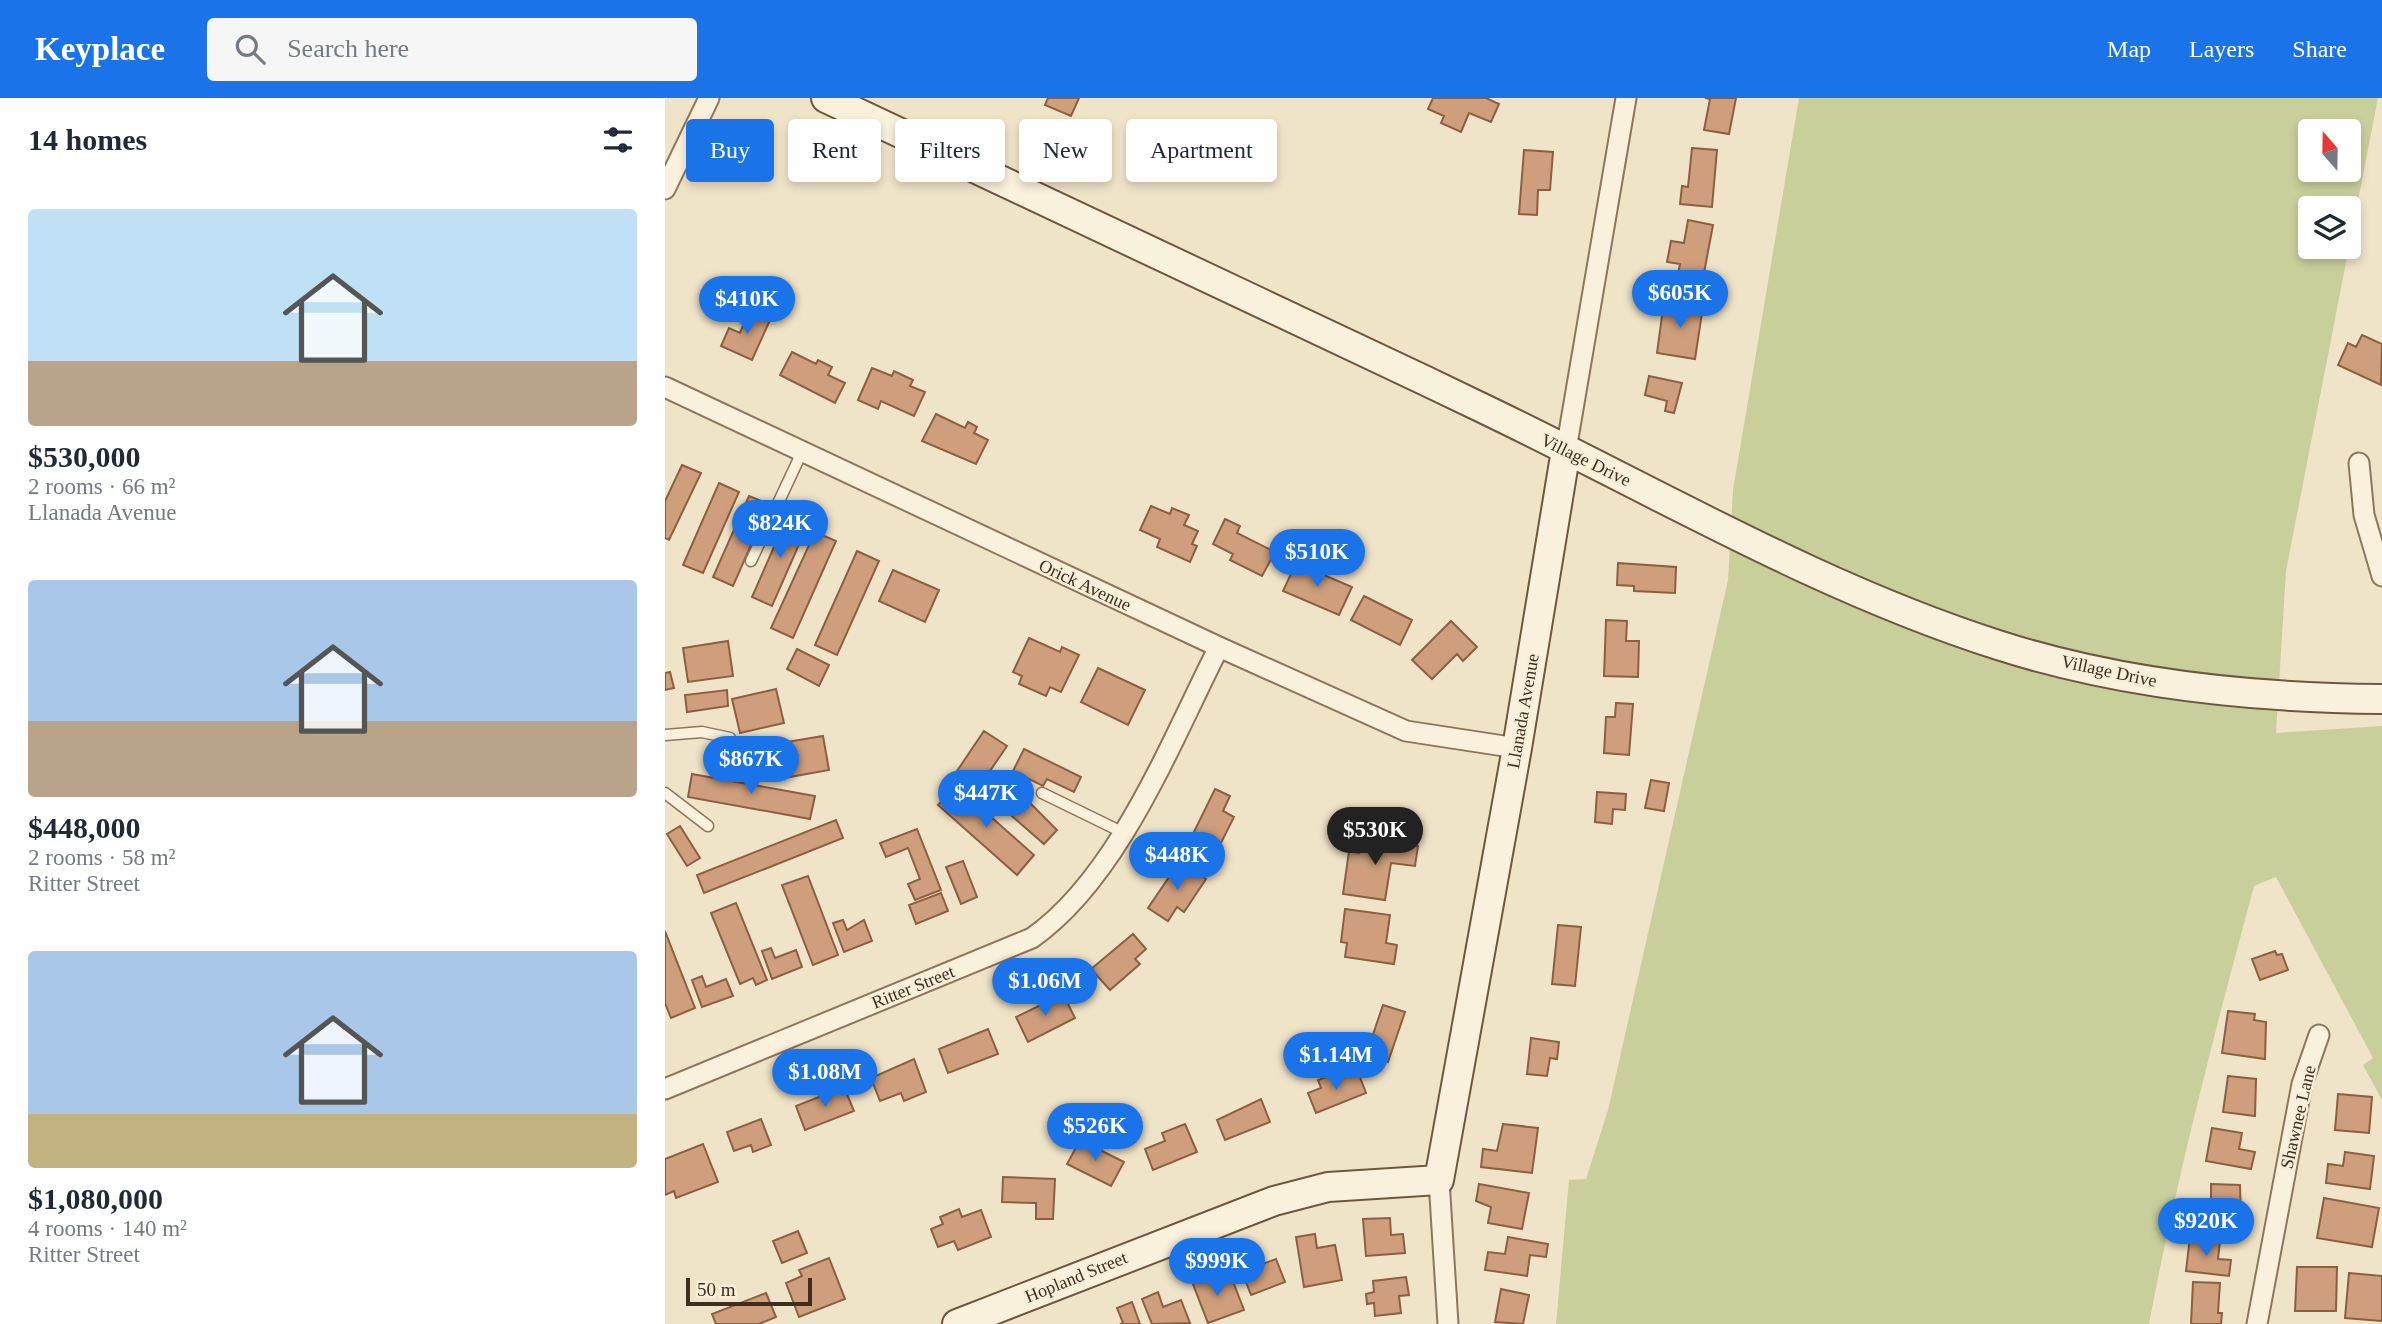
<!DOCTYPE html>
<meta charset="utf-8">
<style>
body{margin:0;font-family:Georgia,serif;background:#f6f6f7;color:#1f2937;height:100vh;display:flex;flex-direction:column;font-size:26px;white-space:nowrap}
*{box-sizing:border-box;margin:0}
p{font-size:23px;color:#747a83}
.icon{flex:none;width:38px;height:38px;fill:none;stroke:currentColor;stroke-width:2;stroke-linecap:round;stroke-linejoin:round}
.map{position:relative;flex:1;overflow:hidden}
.panel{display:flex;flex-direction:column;background:#fff;width:665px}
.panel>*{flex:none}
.banner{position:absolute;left:21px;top:21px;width:665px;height:63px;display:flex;gap:14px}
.needle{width:46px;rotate:340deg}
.fabs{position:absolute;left:1633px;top:21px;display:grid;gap:14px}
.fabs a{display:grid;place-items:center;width:63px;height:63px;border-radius:7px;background:#fff;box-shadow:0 4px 10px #0003;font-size:35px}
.scale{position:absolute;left:21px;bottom:18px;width:126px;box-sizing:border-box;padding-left:7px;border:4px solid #3d2e20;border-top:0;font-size:19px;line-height:24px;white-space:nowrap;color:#3d2e20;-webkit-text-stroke:5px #f7eed8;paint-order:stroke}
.price{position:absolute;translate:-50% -60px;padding:0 16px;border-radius:24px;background:#1a73e8;color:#fff;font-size:23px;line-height:46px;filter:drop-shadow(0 2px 4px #0008)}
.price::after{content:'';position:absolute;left:50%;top:42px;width:21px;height:16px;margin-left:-10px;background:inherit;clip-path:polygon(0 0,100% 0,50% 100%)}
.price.active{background:#222;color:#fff}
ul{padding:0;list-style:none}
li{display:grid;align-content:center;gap:14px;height:371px;padding:0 28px}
li span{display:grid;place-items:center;height:217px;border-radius:7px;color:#555}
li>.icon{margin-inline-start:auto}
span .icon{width:126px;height:126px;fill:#fffc;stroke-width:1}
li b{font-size:30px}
h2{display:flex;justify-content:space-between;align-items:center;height:84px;padding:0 28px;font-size:30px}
.chip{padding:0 24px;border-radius:7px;background:#fff;box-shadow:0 4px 10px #0003;font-size:24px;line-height:63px}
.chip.active{background:#1a73e8;color:#fff}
header{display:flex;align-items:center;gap:42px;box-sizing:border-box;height:98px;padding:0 35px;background:#1a73e8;color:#fff}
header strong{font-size:33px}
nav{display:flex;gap:38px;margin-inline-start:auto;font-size:24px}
.search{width:490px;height:63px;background:#f6f6f7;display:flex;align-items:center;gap:18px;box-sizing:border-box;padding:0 24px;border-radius:7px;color:#747a83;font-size:26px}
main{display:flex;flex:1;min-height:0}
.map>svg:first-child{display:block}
.grass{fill:#c9cf9b;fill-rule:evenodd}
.building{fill:#cf9f7d;stroke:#8d5f41;stroke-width:2}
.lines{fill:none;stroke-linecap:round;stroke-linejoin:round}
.lane-casing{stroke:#8d765c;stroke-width:13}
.street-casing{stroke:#8d765c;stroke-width:23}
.secondary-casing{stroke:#6f573f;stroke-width:32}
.lane{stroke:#faf1dc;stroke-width:10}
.street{stroke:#faf1dc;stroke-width:19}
.secondary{stroke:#faf1dc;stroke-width:28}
.labels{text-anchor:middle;stroke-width:5;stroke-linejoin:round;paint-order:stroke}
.street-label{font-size:18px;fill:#3d2e20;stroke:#f7eed8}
</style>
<header>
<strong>Keyplace</strong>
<div class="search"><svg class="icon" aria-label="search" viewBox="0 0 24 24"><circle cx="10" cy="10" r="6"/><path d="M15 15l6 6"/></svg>Search here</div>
<nav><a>Map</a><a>Layers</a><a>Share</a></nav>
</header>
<main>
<section class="panel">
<h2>14 homes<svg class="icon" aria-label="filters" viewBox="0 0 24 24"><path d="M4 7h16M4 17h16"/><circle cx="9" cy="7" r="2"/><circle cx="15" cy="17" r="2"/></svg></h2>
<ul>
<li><span style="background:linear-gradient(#bfe0f5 70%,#b9a48a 0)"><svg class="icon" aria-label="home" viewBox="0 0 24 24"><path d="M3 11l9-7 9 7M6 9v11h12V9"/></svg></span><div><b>$530,000</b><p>2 rooms · 66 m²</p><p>Llanada Avenue</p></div></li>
<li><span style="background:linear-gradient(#a9c7e8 65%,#b9a48a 0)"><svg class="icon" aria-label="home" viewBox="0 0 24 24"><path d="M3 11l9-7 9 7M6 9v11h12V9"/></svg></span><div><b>$448,000</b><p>2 rooms · 58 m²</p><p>Ritter Street</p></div></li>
<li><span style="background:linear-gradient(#a9c7e8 75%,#c2b280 0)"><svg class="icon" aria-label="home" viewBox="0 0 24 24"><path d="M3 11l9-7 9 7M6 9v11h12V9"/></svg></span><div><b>$1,080,000</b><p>4 rooms · 140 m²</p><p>Ritter Street</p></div></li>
</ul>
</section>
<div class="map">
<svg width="1717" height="1226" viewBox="0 0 1717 1226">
<rect width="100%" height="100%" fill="#f0e4c8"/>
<!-- grass -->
<path class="grass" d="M 1134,0 L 1713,0 L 1621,473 L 1611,635 L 1717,628 L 1717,1002 L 1698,967 L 1708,960 L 1611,779 L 1589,788 C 1550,933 1512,1078 1484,1226 L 891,1226 L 904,1082 L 921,1081 L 943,1012 L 1063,482 L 1068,392 ZM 1645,33 L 1684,33 L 1684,72 L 1645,72 ZM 1645,110 L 1684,110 L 1684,149 L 1645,149 Z"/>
<!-- building -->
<path class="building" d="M 383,0 L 414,0 L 406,18 L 380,7 Z
M 768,0 L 821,0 L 834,6 L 826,24 L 804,15 L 796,34 L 776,25 L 779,18 L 763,11 Z
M 1040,0 L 1071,0 L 1064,36 L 1039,32 L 1045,1 Z
M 1027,50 L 1052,52 L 1047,109 L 1015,106 L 1017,88 L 1023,89 Z
M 859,52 L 888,54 L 885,92 L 873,92 L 872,117 L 854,116 Z
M 1023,122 L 1048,127 L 1036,191 L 1011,187 L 1015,166 L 1002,164 L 1006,143 L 1019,145 Z
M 999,203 L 1038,208 L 1030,261 L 992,255 Z
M 84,213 L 105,222 L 87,262 L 56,248 L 64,230 L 75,235 Z
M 1697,237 L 1717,246 L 1716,287 L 1673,267 L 1683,245 L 1691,249 Z
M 127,254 L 151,266 L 153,262 L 167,269 L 163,277 L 180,285 L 170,305 L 115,277 Z
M 207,270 L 227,278 L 229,273 L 248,282 L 245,288 L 260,294 L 249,318 L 216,303 L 213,311 L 193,302 Z
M 984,278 L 1017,285 L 1009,315 L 1000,313 L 1002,303 L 980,297 Z
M 271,316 L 300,330 L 303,324 L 312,329 L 309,335 L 323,342 L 311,366 L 257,343 Z
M 17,367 L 36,375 L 4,442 L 0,440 L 0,403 Z
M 54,385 L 74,394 L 38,475 L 18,467 Z
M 84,398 L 104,406 L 68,488 L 48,479 Z
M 486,408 L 505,416 L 507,410 L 524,417 L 519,427 L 533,433 L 527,446 L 532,448 L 525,464 L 492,449 L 495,441 L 475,432 Z
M 123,417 L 143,426 L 107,508 L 87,499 Z
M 560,421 L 575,428 L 572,435 L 610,454 L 597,478 L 565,462 L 568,456 L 548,446 Z
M 150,434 L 171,443 L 128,540 L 106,530 Z
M 192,453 L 214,463 L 172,557 L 150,547 Z
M 631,465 L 687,489 L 674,517 L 618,493 Z
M 953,465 L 1011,469 L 1010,495 L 969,493 L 969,488 L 952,487 Z
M 228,472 L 274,492 L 260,524 L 214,503 Z
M 699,498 L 747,522 L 735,547 L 686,522 Z
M 941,522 L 962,523 L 961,543 L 974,543 L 973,579 L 939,578 Z
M 786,523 L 812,549 L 798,563 L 792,556 L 767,581 L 747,562 Z
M 364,540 L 395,554 L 397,549 L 414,557 L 396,594 L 385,589 L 381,598 L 354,586 L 357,578 L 348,574 Z
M 63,543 L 68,578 L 23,584 L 18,550 Z
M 132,551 L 164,567 L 154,588 L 122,571 Z
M 433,570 L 480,592 L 463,627 L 416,604 Z
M 5,574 L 9,590 L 0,592 L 0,575 Z
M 111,591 L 119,625 L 75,635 L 67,601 Z
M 62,592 L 63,608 L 22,614 L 20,597 Z
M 951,605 L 968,606 L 964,657 L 939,655 L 941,619 L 950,619 Z
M 319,633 L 342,648 L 314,689 L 292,673 Z
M 158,638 L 164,672 L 119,680 L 110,646 Z
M 359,651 L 416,679 L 409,694 L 382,681 L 378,688 L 348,673 Z
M 27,676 L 150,698 L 145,721 L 23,699 Z
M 986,682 L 1004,685 L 999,713 L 980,710 Z
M 347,687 L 392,732 L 379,746 L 332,705 Z
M 291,688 L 369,757 L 352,777 L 273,707 Z
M 550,691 L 565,698 L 558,713 L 569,719 L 551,755 L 525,742 Z
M 932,694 L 961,696 L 960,712 L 948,711 L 947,726 L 930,724 Z
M 171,722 L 178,740 L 39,795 L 32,777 Z
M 15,728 L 35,760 L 22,768 L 2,736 Z
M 252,731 L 276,792 L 250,802 L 243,786 L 255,781 L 243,750 L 221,759 L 215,745 Z
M 696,740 L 753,748 L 750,768 L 726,765 L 720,802 L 678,796 L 684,753 L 694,755 Z
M 298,763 L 312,799 L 296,806 L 281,769 Z
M 515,763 L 541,781 L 519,814 L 512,809 L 503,823 L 483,810 Z
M 143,778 L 173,857 L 148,867 L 117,787 Z
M 276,795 L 283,813 L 251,826 L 244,807 Z
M 71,805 L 102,882 L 91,887 L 88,880 L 75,886 L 46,815 Z
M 680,811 L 725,817 L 721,845 L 732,847 L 729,866 L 680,859 L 682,845 L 676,844 Z
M 178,822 L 182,832 L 199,822 L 207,843 L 179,854 L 168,825 Z
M 893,827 L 916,829 L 910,888 L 887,886 Z
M 0,833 L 30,910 L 6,920 L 0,905 Z
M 468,836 L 481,851 L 470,861 L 475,866 L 445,892 L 426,871 Z
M 106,850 L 110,860 L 131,852 L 137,869 L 107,881 L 97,853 Z
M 1610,853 L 1612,857 L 1617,856 L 1623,872 L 1595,882 L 1587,861 Z
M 37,878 L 41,889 L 61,881 L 68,898 L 37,909 L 27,882 Z
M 398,896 L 410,920 L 363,944 L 351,919 Z
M 718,907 L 740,914 L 723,964 L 701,957 Z
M 1563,913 L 1590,916 L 1589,922 L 1601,924 L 1600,961 L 1557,955 Z
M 323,931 L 333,956 L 283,975 L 274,951 Z
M 866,940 L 894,944 L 892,961 L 885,960 L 882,978 L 862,976 Z
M 249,961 L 261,994 L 239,1003 L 236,995 L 215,1003 L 206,980 Z
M 693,974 L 701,995 L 651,1015 L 643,995 L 656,990 L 653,982 L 667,977 L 670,983 Z
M 1563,978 L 1591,981 L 1590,1018 L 1558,1014 Z
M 179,989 L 189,1013 L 140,1032 L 131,1008 Z
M 1673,996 L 1707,999 L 1704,1035 L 1670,1032 Z
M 596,1001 L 605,1024 L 560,1042 L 552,1022 Z
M 96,1021 L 106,1047 L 88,1054 L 86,1047 L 69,1053 L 62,1034 Z
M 520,1026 L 532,1054 L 488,1072 L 480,1051 L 500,1043 L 497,1035 Z
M 838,1026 L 873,1030 L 867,1075 L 816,1069 L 818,1051 L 832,1053 Z
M 1547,1030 L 1577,1035 L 1574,1051 L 1590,1054 L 1586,1071 L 1541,1063 Z
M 415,1042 L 459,1064 L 446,1088 L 402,1066 Z
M 38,1046 L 53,1084 L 11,1100 L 9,1093 L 0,1097 L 0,1061 Z
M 1680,1054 L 1709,1058 L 1705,1091 L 1661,1085 L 1663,1066 L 1678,1068 Z
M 338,1079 L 390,1081 L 388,1121 L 371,1121 L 371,1105 L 337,1104 Z
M 814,1086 L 864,1095 L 857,1131 L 823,1125 L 826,1109 L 811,1103 Z
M 1546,1086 L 1575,1087 L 1576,1123 L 1546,1122 Z
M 1659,1100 L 1714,1110 L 1707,1149 L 1652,1140 Z
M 294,1111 L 297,1119 L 316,1112 L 326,1139 L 293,1152 L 289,1143 L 273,1149 L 266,1131 L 278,1126 L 275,1119 Z
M 725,1120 L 726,1137 L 738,1136 L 740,1155 L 701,1158 L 698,1121 Z
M 133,1133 L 142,1155 L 117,1165 L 108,1143 Z
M 650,1136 L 652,1150 L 670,1147 L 677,1182 L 639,1189 L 631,1139 Z
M 843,1139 L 883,1146 L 881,1159 L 865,1157 L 862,1178 L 820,1172 L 823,1154 L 840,1156 Z
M 1525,1139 L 1555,1143 L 1553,1161 L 1566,1162 L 1564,1178 L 1521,1173 Z
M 592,1159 L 595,1167 L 611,1161 L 620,1184 L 586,1197 L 574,1166 Z
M 164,1160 L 180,1201 L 134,1219 L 121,1185 L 137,1178 L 134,1172 Z
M 1632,1169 L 1672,1169 L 1671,1213 L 1630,1213 Z
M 544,1174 L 549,1188 L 567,1181 L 579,1212 L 543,1225 L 526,1181 Z
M 1684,1175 L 1717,1178 L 1717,1223 L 1680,1220 Z
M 741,1179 L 744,1197 L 734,1198 L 736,1215 L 710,1218 L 709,1205 L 702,1206 L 701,1196 L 709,1194 L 708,1183 Z
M 1528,1184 L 1555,1185 L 1553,1215 L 1557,1215 L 1556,1226 L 1526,1226 Z
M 836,1191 L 864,1197 L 858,1226 L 830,1224 Z
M 493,1194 L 498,1209 L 516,1202 L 525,1225 L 487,1226 L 477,1201 Z
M 101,1195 L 111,1219 L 94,1226 L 51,1226 L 47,1216 Z
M 467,1204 L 475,1226 L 455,1226 L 458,1225 L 452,1210 Z"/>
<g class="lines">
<defs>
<path id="lane" d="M 86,463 L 137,354
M 0,637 L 37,634 L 65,640
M 0,695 L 43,728
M 377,695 L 459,735"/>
<path id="street" d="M 0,91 L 44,0
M 0,289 L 554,549 L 741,633 L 852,650
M 901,352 L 961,0
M 1694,365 L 1699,417 L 1717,478
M 0,991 L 367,840 C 454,779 506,643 554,549
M 774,1082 L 783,1226
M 1592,1226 L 1637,986 L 1654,937"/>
<path id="secondary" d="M 161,0 C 378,101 595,203 811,307 C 983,389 1151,489 1333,547 C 1457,587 1588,600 1717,601
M 292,1226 L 609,1103 L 663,1089 L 774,1082 L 852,650 L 901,352"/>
</defs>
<!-- lane casing -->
<use href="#lane" class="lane-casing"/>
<!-- street casing -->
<use href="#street" class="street-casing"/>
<!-- secondary casing -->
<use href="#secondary" class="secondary-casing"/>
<!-- lane -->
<use href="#lane" class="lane"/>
<!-- street -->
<use href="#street" class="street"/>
<!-- secondary -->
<use href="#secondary" class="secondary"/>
</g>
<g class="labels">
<!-- street labels -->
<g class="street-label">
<text transform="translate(921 362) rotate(26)" y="6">Village Drive</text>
<text transform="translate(420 487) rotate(25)" y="6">Orick Avenue</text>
<text transform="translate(1444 573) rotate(12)" y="6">Village Drive</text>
<text transform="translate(858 613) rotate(-80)" y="6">Llanada Avenue</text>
<text transform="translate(248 889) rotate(-22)" y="6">Ritter Street</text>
<text transform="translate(1633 1019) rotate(-77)" y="6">Shawnee Lane</text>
<text transform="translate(411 1179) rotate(-22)" y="6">Hopland Street</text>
</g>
</g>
</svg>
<div class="fabs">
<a><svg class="needle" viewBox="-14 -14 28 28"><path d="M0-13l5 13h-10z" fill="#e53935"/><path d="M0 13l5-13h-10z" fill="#747a83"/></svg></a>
<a><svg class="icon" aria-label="layers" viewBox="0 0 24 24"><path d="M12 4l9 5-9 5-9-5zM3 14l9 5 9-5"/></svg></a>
</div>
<div class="scale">50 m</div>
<b class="price" style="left:1015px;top:232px">$605K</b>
<b class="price" style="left:82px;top:238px">$410K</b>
<b class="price" style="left:115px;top:462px">$824K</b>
<b class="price" style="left:652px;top:491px">$510K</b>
<b class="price" style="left:86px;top:698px">$867K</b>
<b class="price" style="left:321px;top:732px">$447K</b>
<b class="price active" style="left:710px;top:769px">$530K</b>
<b class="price" style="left:512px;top:794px">$448K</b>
<b class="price" style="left:380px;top:920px">$1.06M</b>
<b class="price" style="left:671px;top:994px">$1.14M</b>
<b class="price" style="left:160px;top:1011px">$1.08M</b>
<b class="price" style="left:430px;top:1065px">$526K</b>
<b class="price" style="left:1541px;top:1160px">$920K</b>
<b class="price" style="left:552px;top:1200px">$999K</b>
<div class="banner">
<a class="chip active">Buy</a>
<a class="chip">Rent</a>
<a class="chip">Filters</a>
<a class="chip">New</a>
<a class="chip">Apartment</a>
</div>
</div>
</main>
